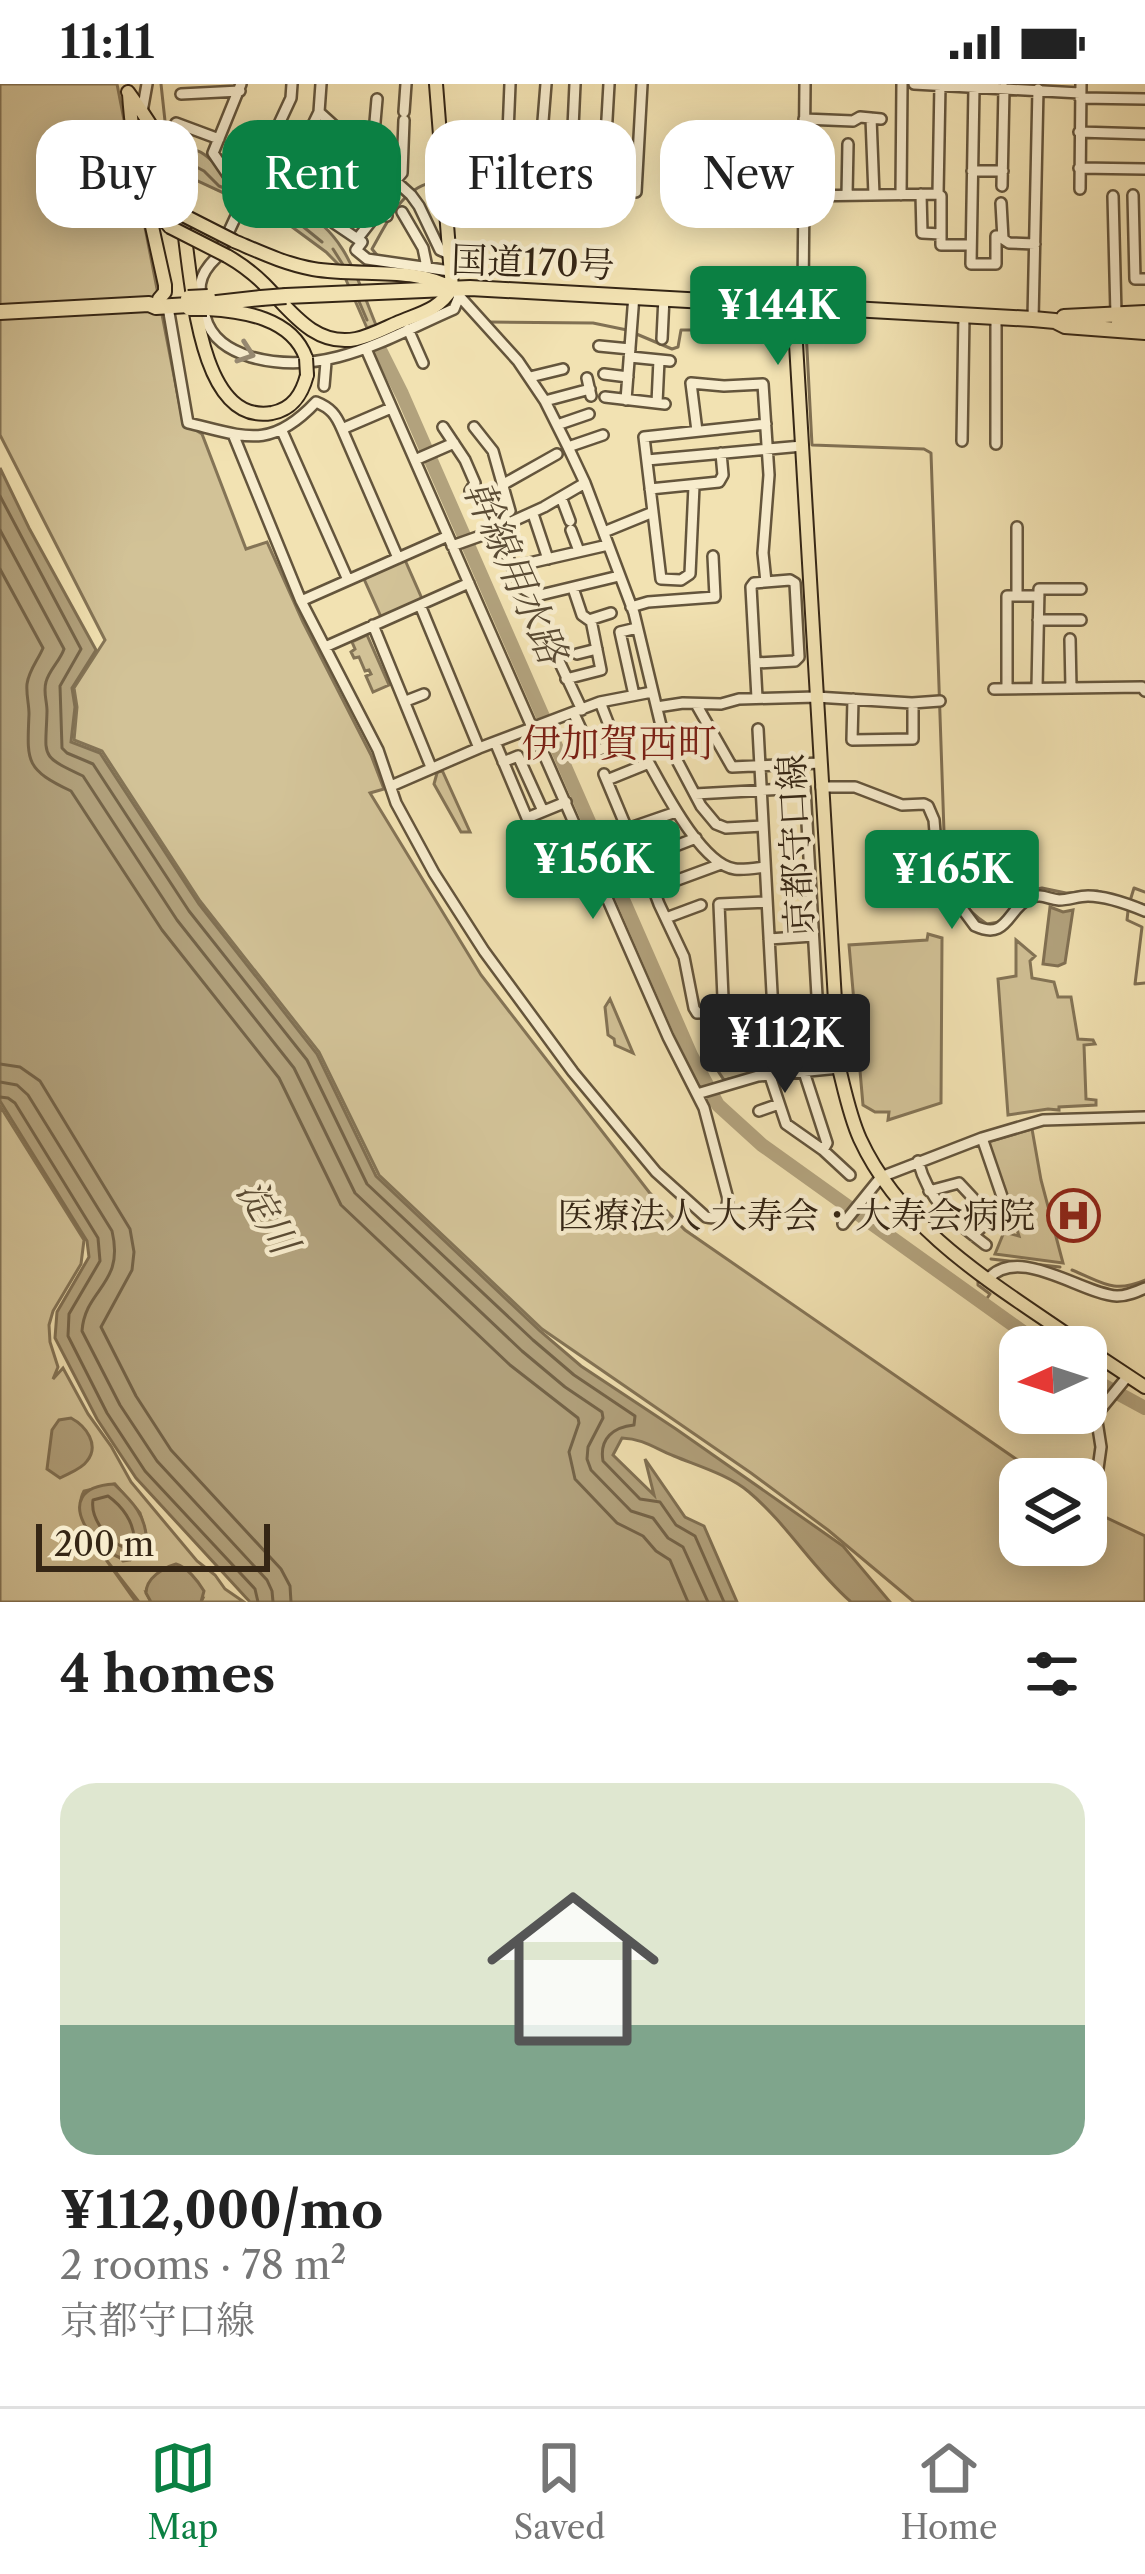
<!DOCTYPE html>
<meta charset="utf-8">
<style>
body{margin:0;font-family:"Libre Caslon Text","Noto Serif JP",serif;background:#f2f2f2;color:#222;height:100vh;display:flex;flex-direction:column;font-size:45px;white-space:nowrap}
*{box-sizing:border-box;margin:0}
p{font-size:39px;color:#767676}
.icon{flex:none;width:66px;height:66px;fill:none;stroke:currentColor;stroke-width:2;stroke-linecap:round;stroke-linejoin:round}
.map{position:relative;height:1518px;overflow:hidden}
.panel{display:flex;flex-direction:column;background:#fff;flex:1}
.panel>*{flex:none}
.hud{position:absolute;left:36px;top:36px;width:1074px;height:108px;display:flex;gap:24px}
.needle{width:78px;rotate:267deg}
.tools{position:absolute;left:999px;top:1242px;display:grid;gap:24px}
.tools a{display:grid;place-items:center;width:108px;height:108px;border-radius:24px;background:#fff;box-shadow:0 6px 30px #0003;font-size:60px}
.scale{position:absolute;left:36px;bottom:30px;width:234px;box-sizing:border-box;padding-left:12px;border:6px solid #352615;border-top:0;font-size:33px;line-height:42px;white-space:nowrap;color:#352615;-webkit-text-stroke:9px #f7eccd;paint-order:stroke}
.price{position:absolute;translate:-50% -102px;padding:0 27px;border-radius:12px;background:#0b8043;color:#fff;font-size:39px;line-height:78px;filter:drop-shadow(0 3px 6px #0008)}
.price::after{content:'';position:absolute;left:50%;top:72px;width:36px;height:27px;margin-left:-18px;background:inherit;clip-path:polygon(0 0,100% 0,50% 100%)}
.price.on{background:#222;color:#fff}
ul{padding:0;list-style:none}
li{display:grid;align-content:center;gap:24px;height:636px;padding:0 60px}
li+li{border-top:3px solid #e0e0e0}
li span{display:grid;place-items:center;height:372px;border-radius:36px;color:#555}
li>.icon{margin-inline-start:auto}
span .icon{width:216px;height:216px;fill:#fffc;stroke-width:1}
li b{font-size:51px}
h2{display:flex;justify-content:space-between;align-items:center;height:144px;padding:0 60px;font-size:51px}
.pill{padding:0 42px;border-radius:36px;background:#fff;box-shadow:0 6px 30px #0003;font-size:42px;line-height:108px}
.pill.on{background:#0b8043;color:#fff}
.status{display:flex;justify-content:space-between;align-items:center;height:84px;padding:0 60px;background:#fff;direction:ltr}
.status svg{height:33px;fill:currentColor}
.tab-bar{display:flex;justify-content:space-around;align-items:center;height:168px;border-top:3px solid #e0e0e0;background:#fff;font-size:33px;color:#767676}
.tab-bar a{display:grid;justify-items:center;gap:6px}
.tab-bar .on{color:#0b8043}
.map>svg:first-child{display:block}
.green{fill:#d2c297;stroke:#847456;stroke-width:3;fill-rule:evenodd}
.water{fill:#b2a27d;stroke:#807053;stroke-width:3}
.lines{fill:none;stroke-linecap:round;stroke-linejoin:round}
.shore{stroke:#746449;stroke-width:3}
.stream{stroke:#807053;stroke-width:3}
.river{stroke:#b2a27d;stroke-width:14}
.minor-casing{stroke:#64553c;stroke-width:14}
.major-casing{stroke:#352615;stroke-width:16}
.highway-casing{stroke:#352615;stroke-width:18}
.minor{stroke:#f7eccd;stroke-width:9}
.major{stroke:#f2e2b2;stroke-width:12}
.highway{stroke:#f2e2b2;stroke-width:14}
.major-bridge-casing{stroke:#352615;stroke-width:16;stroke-linecap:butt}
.highway-bridge-casing{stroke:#352615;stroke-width:18;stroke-linecap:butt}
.major-bridge{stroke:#f2e2b2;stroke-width:12}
.highway-bridge{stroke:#f2e2b2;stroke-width:14}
.oneway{stroke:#968971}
.labels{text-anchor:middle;stroke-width:9;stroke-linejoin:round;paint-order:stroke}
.street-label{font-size:36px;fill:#352615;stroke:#f7eccd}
.poi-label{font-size:36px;fill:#352615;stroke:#f7eccd;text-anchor:end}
.water-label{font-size:39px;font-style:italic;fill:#5a4b34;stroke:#f7eccd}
.neighbourhood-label{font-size:39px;fill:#7a1f14;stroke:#f7eccd}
</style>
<div class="status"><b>11:11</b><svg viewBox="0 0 49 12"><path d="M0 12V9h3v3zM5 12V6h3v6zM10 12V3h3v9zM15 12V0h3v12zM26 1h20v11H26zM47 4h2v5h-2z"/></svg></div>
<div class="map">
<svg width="1145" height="1518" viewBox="0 0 1145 1518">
<rect width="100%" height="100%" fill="#f2e2b2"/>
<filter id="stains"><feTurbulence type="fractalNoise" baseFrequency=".00167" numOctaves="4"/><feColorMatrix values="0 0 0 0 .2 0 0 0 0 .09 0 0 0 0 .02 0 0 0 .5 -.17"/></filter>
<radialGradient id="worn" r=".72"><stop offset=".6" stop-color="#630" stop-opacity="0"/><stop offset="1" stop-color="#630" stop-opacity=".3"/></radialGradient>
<!-- green -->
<path class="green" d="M 0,0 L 117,0 L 183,338 L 202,350 L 246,465 L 267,458 L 303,538 L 371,671 L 384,705 L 370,709 L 481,891 L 649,1108 L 685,1146 L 1045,1395 L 1020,1395 L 1020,1461 L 1086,1461 L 1086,1424 L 1145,1452 L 1145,1518 L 914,1518 L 828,1446 L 751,1389 L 542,1245 L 379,1091 L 319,968 L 200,817 L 102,667 L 74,656 L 77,623 L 74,604 L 105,556 L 0,351 Z
M 187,64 C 210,67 215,84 232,96 C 240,102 250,104 257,106 C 271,111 287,120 299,126 C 346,147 358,198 376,241 L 367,244 L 340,182 L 326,168 L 284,137 L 185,91 L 178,83 L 176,71 Z
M 405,476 L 423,517 L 382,535 L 364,495 Z
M 367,551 L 389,601 L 373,608 L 366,592 L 371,590 L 369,586 L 365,587 L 359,573 L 354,574 L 351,568 L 355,565 L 352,558 Z
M 442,686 L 470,748 L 461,748 L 434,700 L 437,689 Z
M 928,850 L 942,854 L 941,1019 L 888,1036 L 889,1028 L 875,1028 L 863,1021 L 849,861 L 927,856 Z
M 1016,856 L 1035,872 L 1030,877 L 1032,894 L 1054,898 L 1058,913 L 1071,913 L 1078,955 L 1093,956 L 1095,960 L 1084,961 L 1086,1015 L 1096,1016 L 1096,1021 L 1059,1023 L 1059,1026 L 1048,1025 L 1008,1031 L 998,895 L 1016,892 Z
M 610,915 L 633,969 L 615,961 L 614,955 L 608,951 L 605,923 Z
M 766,965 L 771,969 L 772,982 L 768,987 L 724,996 L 710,975 L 722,967 Z
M 0,1022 L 84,1156 L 81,1180 L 53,1227 L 49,1241 L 50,1258 L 58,1283 L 53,1295 L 63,1284 L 88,1330 L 111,1362 L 131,1398 L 197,1477 L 215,1491 L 225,1505 L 244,1518 L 201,1518 L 203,1514 L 146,1508 L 151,1518 L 139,1518 L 104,1473 L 136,1518 L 0,1518 ZM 115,1400 L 140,1429 L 147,1453 C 145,1465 135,1476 123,1477 C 106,1458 69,1435 84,1407 Z
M 1032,1045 L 1041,1096 L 1063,1179 L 995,1170 L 1004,1148 L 1019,1152 L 988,1058 Z"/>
<!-- water -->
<path class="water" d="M 0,384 L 29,444 L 96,566 L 72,604 L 75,623 L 71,658 L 100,669 L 199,820 L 317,970 L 376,1092 L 540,1247 L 581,1282 L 676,1345 L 843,1462 L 890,1518 L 851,1518 C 813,1485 788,1441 749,1408 C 729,1391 698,1382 674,1372 C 654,1364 644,1355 622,1354 L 613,1371 L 654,1411 L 645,1375 L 685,1433 L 704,1442 L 737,1518 L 250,1518 L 136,1394 L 97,1335 L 55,1254 L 57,1228 L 89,1173 L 87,1157 L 0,1017 Z
M 1050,823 L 1063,828 L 1073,826 L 1065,879 L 1058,882 L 1043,880 Z
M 71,1334 C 86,1342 100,1361 87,1377 C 82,1385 69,1389 60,1394 L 47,1385 L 52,1346 L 59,1336 Z
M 114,1400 C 132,1417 148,1433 146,1459 L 130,1476 C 99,1475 43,1404 114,1400 Z
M 176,1480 C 187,1483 198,1497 204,1507 L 201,1518 L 151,1518 L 146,1509 C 146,1494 163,1484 176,1480 Z"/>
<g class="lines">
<!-- shore -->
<path class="shore" d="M 0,412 L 81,565 L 60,602 L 62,664 L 67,669 L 93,680 L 189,827 L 307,976 L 367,1100 L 533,1256 L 574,1291 L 635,1332 L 634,1341 C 614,1343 599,1354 603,1377 L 640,1415 L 660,1418 L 676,1441 L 695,1452 L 724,1518
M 0,446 L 64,565 C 60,577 49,586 46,598 C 43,608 47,617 47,627 C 46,673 38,671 83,692 L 177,836 L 294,984 L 355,1109 L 522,1267 L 565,1303 L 602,1328 L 603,1334 L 588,1363 L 587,1375 L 591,1386 L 631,1427 L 653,1434 L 668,1454 L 683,1463 L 708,1518
M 0,485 L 43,564 C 38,576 29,586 27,600 C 26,610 29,620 29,630 C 27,678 25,685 71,707 L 162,846 L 279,994 L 341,1121 L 510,1281 L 578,1334 L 579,1339 L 569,1368 L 575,1395 L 617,1439 L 643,1452 L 656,1467 L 670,1476 L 688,1518
M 0,980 L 20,983 L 40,997 L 130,1145 L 134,1168 L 132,1186 L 101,1243 L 136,1312 L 171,1366 L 281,1485 L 290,1502 L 291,1518
M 0,998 L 17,1001 L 28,1011 L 112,1147 C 125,1201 85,1204 82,1247 L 120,1321 L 157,1377 L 267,1496 L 272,1507 L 273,1518
M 0,1013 L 8,1014 L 15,1019 L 98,1154 L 100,1177 L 69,1230 L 68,1252 L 107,1329 L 145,1387 L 255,1505 L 258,1518
M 108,1412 C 122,1422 134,1438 134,1455 L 125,1464 C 108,1457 90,1435 93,1416 Z"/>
<!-- stream -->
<path class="stream" d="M 161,0 L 165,37 L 179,61
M 182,80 L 187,78 L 204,87 L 219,102 L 242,111
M 250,115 L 290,132 L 322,158
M 333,165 L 345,184
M 377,171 L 372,165 C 387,139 403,101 436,98
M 358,215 L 367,236
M 489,238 L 593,239 L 627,246 L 672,265 L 678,263 L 681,246 L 783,246
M 806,246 L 812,361 L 924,365 L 931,369 L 945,777 C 950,802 964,826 987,840 L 999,838
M 1130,817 L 1134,804 L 1145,808
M 1018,818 L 1027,807 L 1042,804 L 1066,809 L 1097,807 L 1145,821
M 1128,827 L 1127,836 L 1142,843 L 1135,900 L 1145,899
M 991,1175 L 1060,1183
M 1072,1186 C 1102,1198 1113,1210 1145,1196
M 978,1196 L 978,1201 L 990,1210 L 983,1220"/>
<!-- river -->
<path class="river" d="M 381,268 L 402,310 L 691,971 L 718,1021 L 762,1061 L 1044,1263
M 1086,1292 L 1145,1324"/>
<defs>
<path id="minor" d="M 241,0 L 213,69 L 230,94 L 250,103
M 292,0 L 291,14 L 217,173 C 196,193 198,205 205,232 C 211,255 229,266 251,273 C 326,294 387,254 454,225 L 460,210
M 321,0 L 319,28 L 411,111 L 419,122 L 440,166 L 449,170
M 510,0 L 506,98 L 538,99 L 546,0
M 914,0 L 1080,9
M 940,0 L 938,110 L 941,112 L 941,161 L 971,161
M 974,3 L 971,180 L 996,180 L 996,152 L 1002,152
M 181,10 L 240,7
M 1080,14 L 1145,15
M 142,28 L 147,0
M 319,28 L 282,104 L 362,158 L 356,166 L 367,175 L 450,187
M 404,28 L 406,0
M 871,34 L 874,111
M 804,35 L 853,37 L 860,33 L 881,35
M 176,39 L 219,55
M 1079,48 L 1145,50
M 366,71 L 373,61 L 377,15
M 322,82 L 328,79 L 344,51
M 1079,84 L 1145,85
M 972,87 L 1003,87
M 395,97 L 402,89 L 404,36
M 1002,102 L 1004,4
M 603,105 L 609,0
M 1080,105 L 1081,0
M 636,108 L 642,0
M 570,109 L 575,0
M 921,110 L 922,149 L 941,150
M 847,111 L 848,60
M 901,111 L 902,0
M 1133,111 L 1135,195 L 1145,195
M 803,112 L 938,110
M 1113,112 L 1116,230
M 1001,119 L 1003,155 L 1009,159 L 1035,160
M 402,128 L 423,164 L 427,183
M 337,139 L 383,86
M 358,154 L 380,126 L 387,132
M 452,204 L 518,277 L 545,317 L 568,363 L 585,399 L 634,529 L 663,650 L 701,722 L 716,740 L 726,744 L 763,742
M 801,221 L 803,211 L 805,0
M 168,223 L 188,339 C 246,353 271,366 316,318 C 331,324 336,331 342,345 L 391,324
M 1033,235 L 1038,5
M 408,245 L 423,279
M 662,255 L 664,213
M 599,262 L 630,265
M 630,273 L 670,277
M 604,290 L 628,293
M 530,293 L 563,285
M 587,294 L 591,312
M 324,302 L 326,278
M 605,313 L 665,320
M 626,316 L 634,211
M 545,317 L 590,305
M 657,319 L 659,276
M 557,341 L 589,330
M 443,343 L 465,376 L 475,399 L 470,407
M 474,343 L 493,367 L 510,427 L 504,430 L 507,440 L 497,446 L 512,483 L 608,461
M 342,345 L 398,474
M 282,347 L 348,496
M 697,347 L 691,299 L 724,302 L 763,300 L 769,391 L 763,469 L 766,498
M 233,350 L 301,517 L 378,666 L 396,719 L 434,789 L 484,867 L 573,988 L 656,1088 L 706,1133 C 719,1136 727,1128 728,1115 L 704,1024 L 668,953 L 366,265
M 962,357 L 964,231
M 996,360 L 996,233
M 568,363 L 603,351
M 415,376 L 454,359
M 647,376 L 802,362
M 502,401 L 557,370
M 694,402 L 690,490 L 681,496 L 661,495 L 644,353 L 766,340
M 650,405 L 719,398 L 723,391 L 721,369
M 561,413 L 570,437
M 534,433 L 548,475
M 507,440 L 544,423 L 585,399
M 1017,443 L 1017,512
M 571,446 L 579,467
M 604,448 L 653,428
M 452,462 L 497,446
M 512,483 L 522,504 L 536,512 L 619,492
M 573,504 L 582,531 L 589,536 L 611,529
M 301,517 L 448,452
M 420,521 L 479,664
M 631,523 L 648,518 L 715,513 L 713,472
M 1038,536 L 1081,536
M 373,541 L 431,683
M 1070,555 L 1071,604
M 325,563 L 469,499
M 577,570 L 597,565
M 558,575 L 582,626
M 755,579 L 795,577 L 799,573 L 795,499 L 790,496 L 754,499 L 751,503 L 757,614
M 566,595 L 601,586 L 591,536
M 1037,604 L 1039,505 L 1081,505
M 994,605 L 1142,603 L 1145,607
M 1007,605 L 1007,512 L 1039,512
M 634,611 L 620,548 L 637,544
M 853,615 L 852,656 L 913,655 L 913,619
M 406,617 L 424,610
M 696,620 L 732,683 L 820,679
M 657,623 L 683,619 L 721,620 L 739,615 L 816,613 L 912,619 L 940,617
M 574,630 L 592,669 L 616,659 L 600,618
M 758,645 L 776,984 L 771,995 L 786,1040 L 823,1066 L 850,1091
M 495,658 L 527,734 L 566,718
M 503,678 L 518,672 L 543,727
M 604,690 L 627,745
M 607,696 L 649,679 C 664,706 702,781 735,785 C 744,786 756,784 765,783
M 391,702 L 479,664 L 600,618 L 652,608
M 821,703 L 855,703 L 902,721 L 924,720 L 928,722 L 934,736 L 937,772 L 944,800 L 975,842 C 1008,857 1007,825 1030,814 C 1041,809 1048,815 1059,816 C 1069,816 1078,812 1088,812 C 1107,812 1128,820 1145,827
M 695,710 L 805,704 L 820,964 L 775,967
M 621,747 L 676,728
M 696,754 L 642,775 L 659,820 L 684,873 L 694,924 L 697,929 L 724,928
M 653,805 L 721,780
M 767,818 L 719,820 L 725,961 L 731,965 L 774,963
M 666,834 L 701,821
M 769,855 L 813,852
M 804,988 L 827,1059 L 823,1066
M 697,1010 L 758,992 L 839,984
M 759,1027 L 779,1020
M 982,1054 L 1007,1127
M 918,1077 C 929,1118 953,1136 986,1161
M 929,1107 L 959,1099 L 973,1114 L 983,1142 L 973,1151
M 843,1140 L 881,1093 L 982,1054 L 1043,1036 L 1145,1033
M 988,1195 C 1019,1160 1081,1210 1117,1212 C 1127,1212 1136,1208 1145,1204
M 1096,1399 L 1101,1363 L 1096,1331 L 1127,1293"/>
<path id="major" d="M 436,0 L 452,204
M 128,8 C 144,30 161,55 172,80 C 193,133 182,344 272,329 C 293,325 302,310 307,291
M 129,10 C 132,53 139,111 170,143
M 152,100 L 157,110 L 175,127
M 147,120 L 165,201 L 165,208 L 159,215
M 234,157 C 260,168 285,180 313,185 C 359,193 412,182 452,204
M 227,172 C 241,180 253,189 264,200 C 290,226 314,263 356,255 C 371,252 385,244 399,238 C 421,229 440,225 452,204
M 801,221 L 795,243 L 839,984 C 845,1008 850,1033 860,1055 C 904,1151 1003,1205 1085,1263
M 207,225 C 243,227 292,234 306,274
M 1086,1264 L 1145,1303"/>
<path id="highway" d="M 286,212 L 470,204 L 1033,235 L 1055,237 L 1065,242 L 1145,248
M 208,220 L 261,214
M 0,228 L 149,220 L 156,223 L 189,221
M 1064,233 L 1145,229
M 1119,237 L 1145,239"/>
</defs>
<!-- minor casing -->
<use href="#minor" class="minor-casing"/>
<!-- major casing -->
<use href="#major" class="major-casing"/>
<!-- highway casing -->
<use href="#highway" class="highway-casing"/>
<!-- minor -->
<use href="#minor" class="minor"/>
<!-- major -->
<use href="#major" class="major"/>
<!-- highway -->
<use href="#highway" class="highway"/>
<defs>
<path id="major-bridge" d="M 175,127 L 234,157
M 170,143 L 227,172
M 189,225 L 207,225
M 306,274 L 307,291"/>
<path id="highway-bridge" d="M 188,214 L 208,213
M 261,214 L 286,212"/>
</defs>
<!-- major-bridge casing -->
<use href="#major-bridge" class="major-bridge-casing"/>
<!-- highway-bridge casing -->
<use href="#highway-bridge" class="highway-bridge-casing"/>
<!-- major-bridge -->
<use href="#major-bridge" class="major-bridge"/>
<!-- highway-bridge -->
<use href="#highway-bridge" class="highway-bridge"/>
</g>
<!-- one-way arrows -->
<defs><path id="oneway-chevron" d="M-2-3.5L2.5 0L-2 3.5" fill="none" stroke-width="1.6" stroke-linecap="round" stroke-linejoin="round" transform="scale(3)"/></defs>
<use class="oneway" href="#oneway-chevron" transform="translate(246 269) rotate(19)"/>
<!-- icons -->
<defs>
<symbol id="hospital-ring" viewBox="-11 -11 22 22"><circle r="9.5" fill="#f7eccd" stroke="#8f2418" stroke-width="1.5"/><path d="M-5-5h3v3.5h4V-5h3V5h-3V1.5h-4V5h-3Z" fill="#8f2418"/></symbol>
</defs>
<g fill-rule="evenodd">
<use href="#hospital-ring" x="1044" y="1102" width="59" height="59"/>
</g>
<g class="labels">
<!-- street labels -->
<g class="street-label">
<text transform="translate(533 178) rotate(2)" y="13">国道170号</text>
<text transform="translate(795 760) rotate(-93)" y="13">京都守口線</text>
</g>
<!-- poi labels -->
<g class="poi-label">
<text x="1035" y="1144">医療法人 大寿会・大寿会病院</text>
</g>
<!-- water labels -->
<g class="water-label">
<text transform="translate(516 488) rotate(66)" y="14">幹線用水路</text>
<text transform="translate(268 1132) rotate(59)" y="14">淀川</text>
</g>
<!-- neighbourhood labels -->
<g class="neighbourhood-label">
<text x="619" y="673">伊加賀西町</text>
</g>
</g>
<rect width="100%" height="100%" filter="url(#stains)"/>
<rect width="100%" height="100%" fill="url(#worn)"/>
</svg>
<div class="tools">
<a><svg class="needle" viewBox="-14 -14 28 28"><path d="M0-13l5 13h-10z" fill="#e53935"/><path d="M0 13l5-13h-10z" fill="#767676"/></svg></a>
<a><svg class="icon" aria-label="layers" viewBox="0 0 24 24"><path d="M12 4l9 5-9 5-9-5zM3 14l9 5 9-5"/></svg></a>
</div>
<div class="scale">200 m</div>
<b class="price" style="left:778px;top:284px">¥144K</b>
<b class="price" style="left:593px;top:838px">¥156K</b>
<b class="price" style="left:952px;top:848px">¥165K</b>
<b class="price on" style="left:785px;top:1012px">¥112K</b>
<div class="hud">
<a class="pill">Buy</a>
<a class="pill on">Rent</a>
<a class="pill">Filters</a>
<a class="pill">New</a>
</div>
</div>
<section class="panel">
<h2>4 homes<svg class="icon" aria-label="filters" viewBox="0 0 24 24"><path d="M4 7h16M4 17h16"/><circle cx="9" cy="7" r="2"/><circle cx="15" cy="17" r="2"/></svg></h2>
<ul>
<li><span style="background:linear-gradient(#dfe7d0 65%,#7fa58c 0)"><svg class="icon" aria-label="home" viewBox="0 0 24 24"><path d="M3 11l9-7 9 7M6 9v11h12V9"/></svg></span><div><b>¥112,000/mo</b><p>2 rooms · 78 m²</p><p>京都守口線</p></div></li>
</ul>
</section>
<nav class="tab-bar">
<a class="on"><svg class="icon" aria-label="map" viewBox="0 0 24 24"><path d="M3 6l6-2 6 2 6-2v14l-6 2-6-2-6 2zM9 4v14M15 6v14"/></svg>Map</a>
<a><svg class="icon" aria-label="saved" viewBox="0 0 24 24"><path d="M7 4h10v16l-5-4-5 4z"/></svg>Saved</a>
<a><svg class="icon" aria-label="home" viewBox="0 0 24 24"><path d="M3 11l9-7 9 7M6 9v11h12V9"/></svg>Home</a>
</nav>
